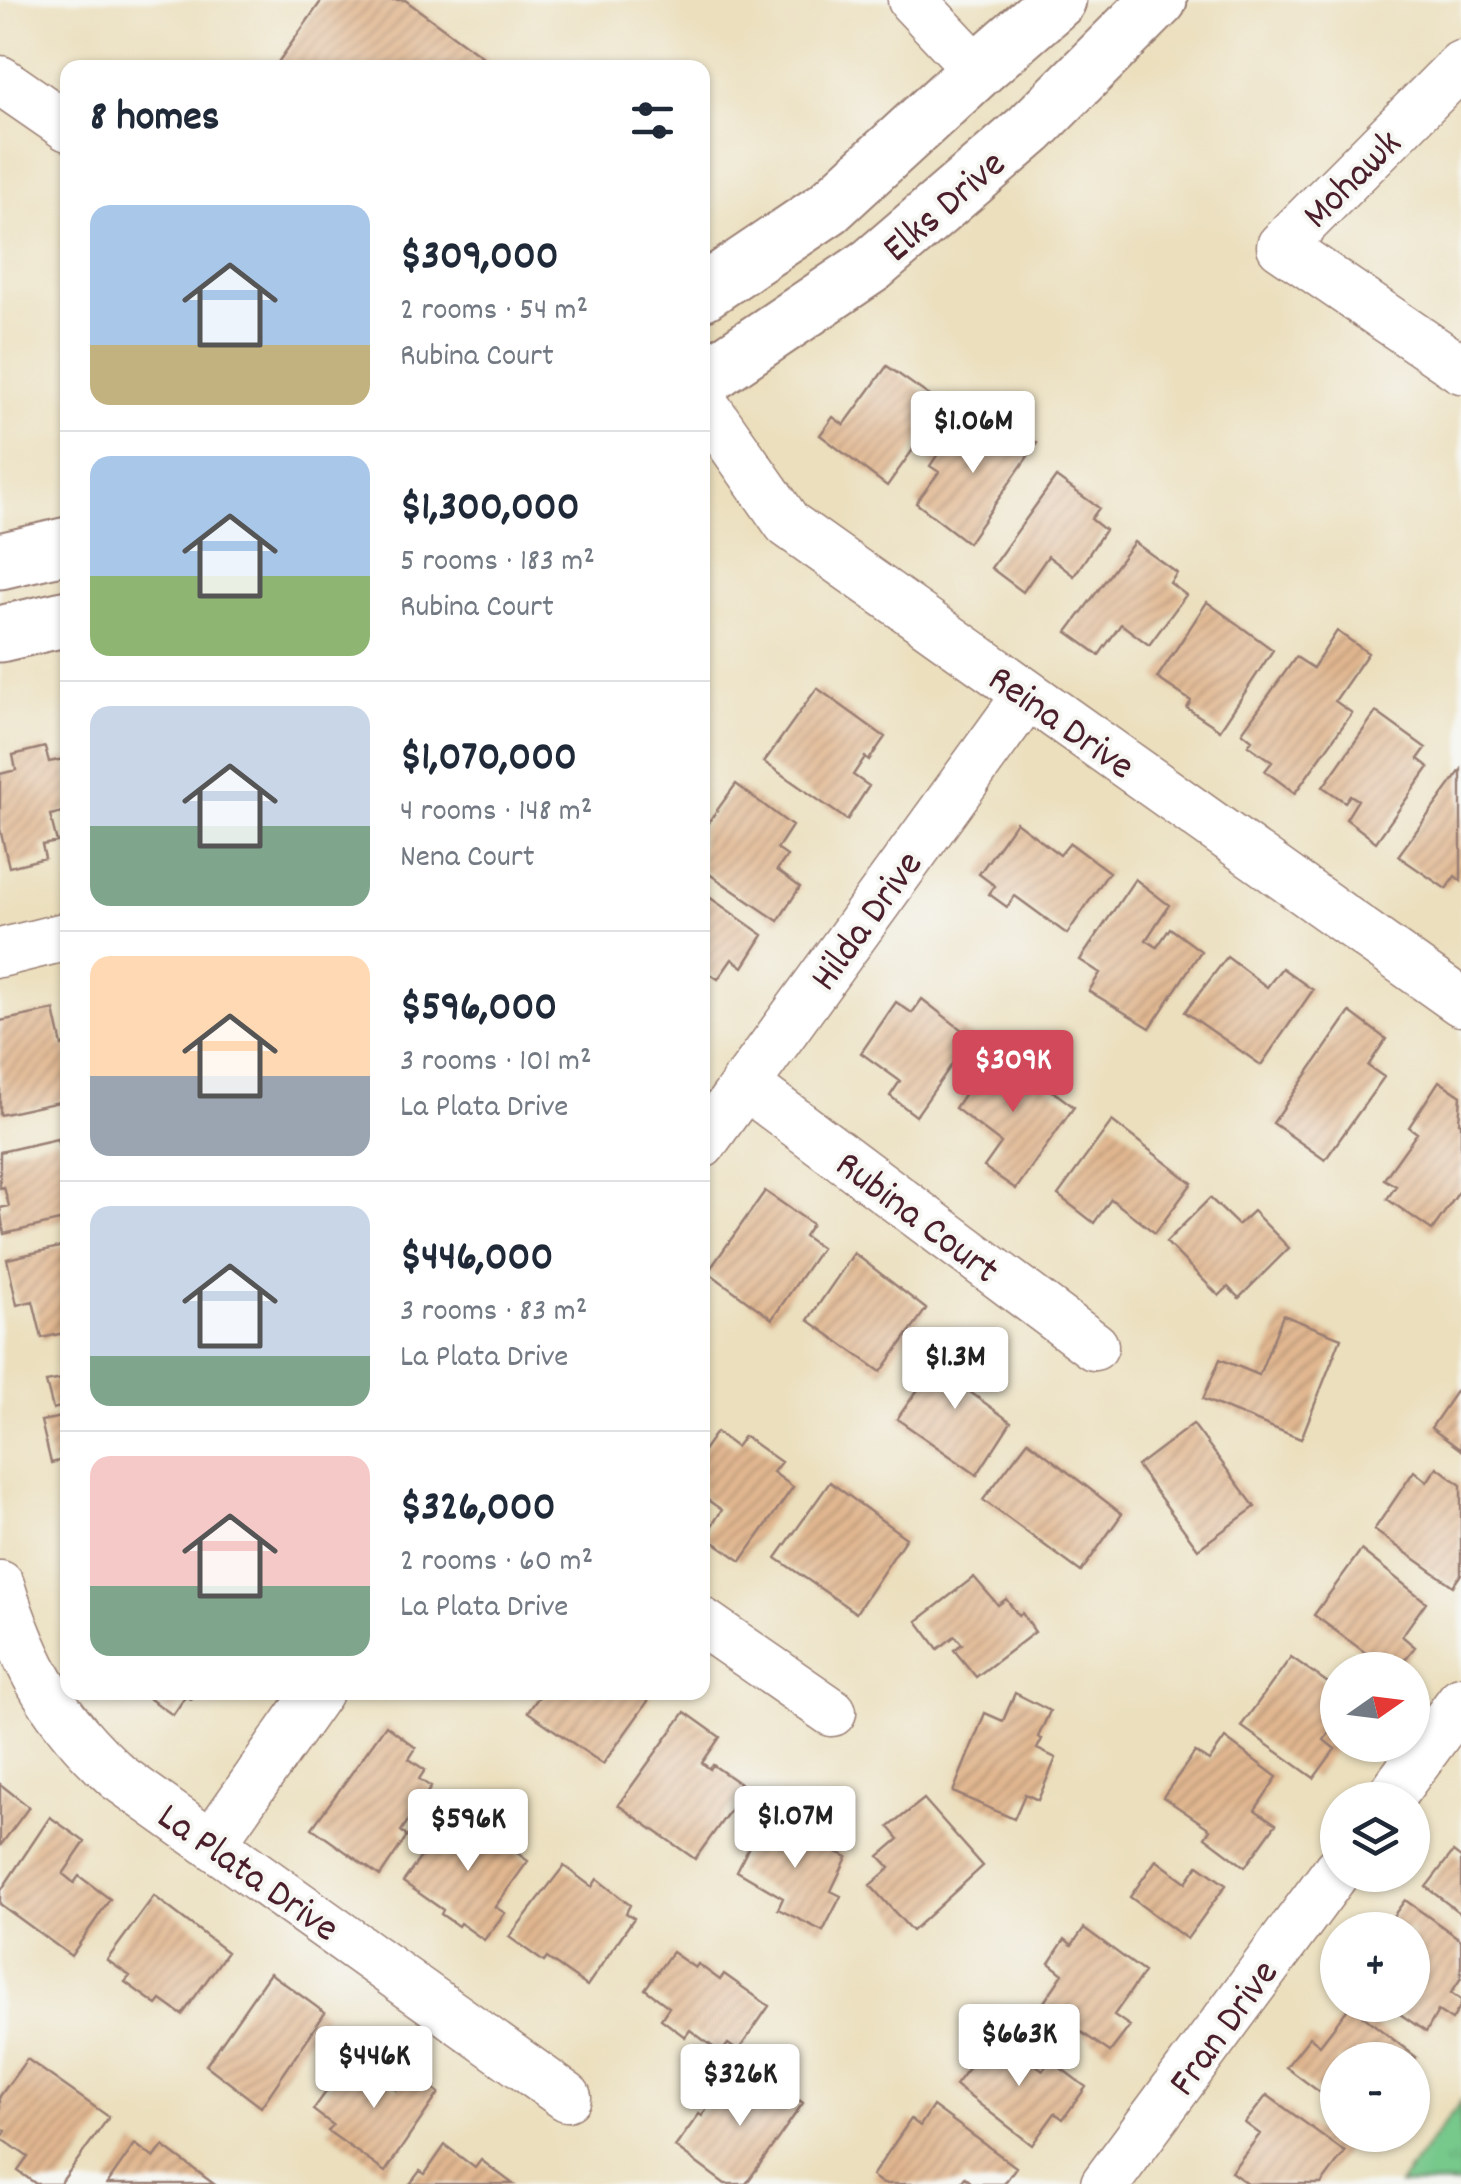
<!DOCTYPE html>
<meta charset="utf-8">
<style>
body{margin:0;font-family:Dekko,sans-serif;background:#f2f2f3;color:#1f2937;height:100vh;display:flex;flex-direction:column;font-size:38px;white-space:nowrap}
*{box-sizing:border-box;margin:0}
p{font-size:32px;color:#747a83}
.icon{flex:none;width:55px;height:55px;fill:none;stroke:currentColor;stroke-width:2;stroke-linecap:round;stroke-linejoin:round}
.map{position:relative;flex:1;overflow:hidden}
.details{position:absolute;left:60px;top:60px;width:650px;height:1640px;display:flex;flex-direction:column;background:#fff;border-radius:20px;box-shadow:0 2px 8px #0004}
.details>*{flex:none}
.needle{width:65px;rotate:76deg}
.tools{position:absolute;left:1320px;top:1652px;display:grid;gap:20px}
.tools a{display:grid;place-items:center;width:110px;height:110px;border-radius:50%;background:#fff;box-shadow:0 2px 8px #0004;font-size:50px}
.price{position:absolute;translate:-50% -85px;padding:0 22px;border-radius:10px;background:#fff;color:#222;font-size:32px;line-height:65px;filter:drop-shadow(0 2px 5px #0008)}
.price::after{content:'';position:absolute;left:50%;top:60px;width:30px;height:22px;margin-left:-15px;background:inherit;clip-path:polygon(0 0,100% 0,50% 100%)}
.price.active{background:#d1495b;color:#fff}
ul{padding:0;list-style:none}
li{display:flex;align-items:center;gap:30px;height:250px;padding:0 30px}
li+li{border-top:2px solid #e0e1e3}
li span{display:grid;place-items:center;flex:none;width:280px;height:200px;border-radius:20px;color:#555}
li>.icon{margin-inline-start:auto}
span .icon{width:120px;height:120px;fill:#fffc;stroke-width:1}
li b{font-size:42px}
h2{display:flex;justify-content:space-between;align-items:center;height:120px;padding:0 30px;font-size:42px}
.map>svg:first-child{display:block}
.grass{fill:url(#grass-tufts);stroke:#60745b;stroke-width:2.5}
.building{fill:url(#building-hatch)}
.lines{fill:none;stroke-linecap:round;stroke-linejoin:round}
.minor-casing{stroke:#9a7f74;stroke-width:51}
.major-casing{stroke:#9a7f74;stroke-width:59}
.minor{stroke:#fff;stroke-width:48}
.major{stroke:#fff;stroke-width:55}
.labels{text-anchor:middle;stroke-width:8;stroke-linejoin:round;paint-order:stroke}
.street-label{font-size:40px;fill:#4a1f2b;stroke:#f6f6f2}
</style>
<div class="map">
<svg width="1461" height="2184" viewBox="0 0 1461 2184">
<defs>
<pattern id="grass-tufts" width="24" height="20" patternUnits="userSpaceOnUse" patternTransform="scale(2.5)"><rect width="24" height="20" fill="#76c88b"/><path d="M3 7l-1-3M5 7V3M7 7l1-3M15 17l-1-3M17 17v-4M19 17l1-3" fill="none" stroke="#68ab78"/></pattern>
<pattern id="building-hatch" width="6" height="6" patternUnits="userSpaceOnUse" patternTransform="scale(2.5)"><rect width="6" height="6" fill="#e1b790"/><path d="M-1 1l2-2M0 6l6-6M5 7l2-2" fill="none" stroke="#b89476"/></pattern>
</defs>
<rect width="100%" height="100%" fill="#f6f6f2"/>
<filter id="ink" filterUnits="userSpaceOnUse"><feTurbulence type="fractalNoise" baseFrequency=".01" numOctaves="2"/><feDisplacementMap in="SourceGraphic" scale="20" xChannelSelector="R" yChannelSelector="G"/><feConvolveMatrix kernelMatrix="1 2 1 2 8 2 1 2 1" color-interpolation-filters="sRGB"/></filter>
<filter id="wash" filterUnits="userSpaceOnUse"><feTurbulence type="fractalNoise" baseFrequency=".0048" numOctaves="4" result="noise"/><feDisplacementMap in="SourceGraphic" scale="40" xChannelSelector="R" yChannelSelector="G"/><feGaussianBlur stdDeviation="2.25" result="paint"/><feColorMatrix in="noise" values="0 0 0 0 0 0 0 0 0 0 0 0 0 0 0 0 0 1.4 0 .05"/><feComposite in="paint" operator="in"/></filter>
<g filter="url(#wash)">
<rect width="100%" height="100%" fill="#ebdfbd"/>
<!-- grass -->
<path class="grass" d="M 1461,2101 L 1461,2184 L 1399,2184 Z"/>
<g id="blocks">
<!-- building -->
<path class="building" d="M 322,0 L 405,0 L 498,68 L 274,68 Z
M 887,366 L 944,406 L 887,486 L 820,435 L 833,417 L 844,425 Z
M 963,416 L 997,442 L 1010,423 L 1037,443 L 968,543 L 916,503 L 939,472 L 930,466 Z
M 1056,477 L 1099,508 L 1091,519 L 1105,530 L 1074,576 L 1048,556 L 1023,592 L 991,568 Z
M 1134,542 L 1177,573 L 1170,583 L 1186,595 L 1149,645 L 1121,624 L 1099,655 L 1067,632 Z
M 1207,602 L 1273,650 L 1220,730 L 1187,708 L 1191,701 L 1157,678 Z
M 1337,631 L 1368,653 L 1335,701 L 1352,713 L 1295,793 L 1265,771 L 1272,762 L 1248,745 L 1252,740 L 1242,732 L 1296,657 L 1313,668 Z
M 817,688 L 885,737 L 869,760 L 865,757 L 853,775 L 869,786 L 847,820 L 764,762 Z
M 1376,712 L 1426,748 L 1418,759 L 1429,767 L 1376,842 L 1346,819 L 1358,800 L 1350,795 L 1345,802 L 1323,787 Z
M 45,747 L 49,762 L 68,758 L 68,811 L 50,815 L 57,842 L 42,845 L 45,858 L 9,867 L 0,829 L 0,774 L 16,770 L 13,755 Z
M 1461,770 L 1461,881 L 1455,876 L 1446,889 L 1398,856 Z
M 736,784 L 792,826 L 777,849 L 787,856 L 777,870 L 800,887 L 778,921 L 702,869 L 702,831 Z
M 1016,822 L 1060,855 L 1070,843 L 1109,872 L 1067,934 L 1015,896 L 1007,907 L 989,894 L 995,886 L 979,874 Z
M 1135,879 L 1169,905 L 1146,940 L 1157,947 L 1170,928 L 1201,951 L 1150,1028 L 1089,991 L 1100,973 L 1080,960 Z
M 702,892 L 763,935 L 743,967 L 732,959 L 718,979 L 709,973 L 702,983 Z
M 1227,957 L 1267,987 L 1282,968 L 1313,990 L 1261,1065 L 1185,1012 Z
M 922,999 L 971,1037 L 916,1116 L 890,1096 L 900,1081 L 861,1053 L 896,1002 L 912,1013 Z
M 54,1010 L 62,1046 L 68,1044 L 68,1100 L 0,1115 L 0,1021 Z
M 1350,1012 L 1386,1039 L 1368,1066 L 1384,1077 L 1325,1160 L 1273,1123 Z
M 995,1048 L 1074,1107 L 1016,1189 L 984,1167 L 1001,1143 L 955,1108 Z
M 1439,1081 L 1461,1096 L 1459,1122 L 1461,1123 L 1461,1189 L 1432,1230 L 1387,1199 L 1396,1186 L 1384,1179 L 1417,1133 L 1409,1127 Z
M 1112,1121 L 1192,1183 L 1155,1233 L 1111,1199 L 1094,1223 L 1058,1195 Z
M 57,1139 L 68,1174 L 68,1219 L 4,1234 L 0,1208 L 9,1206 L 4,1187 L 0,1188 L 0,1152 Z
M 765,1191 L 812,1224 L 804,1236 L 821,1248 L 772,1319 L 708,1272 Z
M 1210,1198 L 1238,1225 L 1253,1211 L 1289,1248 L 1239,1298 L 1228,1287 L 1219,1296 L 1166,1242 Z
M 68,1245 L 68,1332 L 42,1338 L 33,1301 L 17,1305 L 7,1259 Z
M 854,1253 L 926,1309 L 881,1372 L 808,1320 Z
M 1283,1315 L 1341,1338 L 1301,1439 L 1203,1399 L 1220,1359 L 1259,1375 Z
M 950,1344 L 985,1370 L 970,1392 L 1011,1422 L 977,1475 L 897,1419 Z
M 68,1378 L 68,1459 L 51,1463 L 41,1421 L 62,1417 L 60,1407 L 53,1409 L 46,1382 Z
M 1461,1384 L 1461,1450 L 1431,1428 Z
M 1193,1424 L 1255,1507 L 1198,1549 L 1137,1466 Z
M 716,1432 L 736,1447 L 744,1436 L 781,1462 L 773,1472 L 793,1487 L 741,1561 L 705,1536 L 722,1510 L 702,1496 L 702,1452 Z
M 1028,1441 L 1122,1514 L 1081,1572 L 983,1500 Z
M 1437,1467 L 1461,1485 L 1461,1574 L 1453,1586 L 1374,1530 L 1414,1471 L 1427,1482 Z
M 830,1482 L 906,1538 L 856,1613 L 776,1558 Z
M 1361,1550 L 1426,1602 L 1402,1636 L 1415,1647 L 1396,1670 L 1389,1670 L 1314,1615 Z
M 974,1577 L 998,1605 L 1006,1599 L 1019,1616 L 1022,1613 L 1035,1632 L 976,1677 L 954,1650 L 962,1644 L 955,1636 L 938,1649 L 917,1621 Z
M 1291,1657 L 1338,1690 L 1338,1720 L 1324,1740 L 1335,1749 L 1314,1778 L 1241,1726 Z
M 140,1692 L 196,1692 L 191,1699 L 186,1696 L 173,1715 Z
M 542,1692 L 646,1692 L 651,1697 L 603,1764 L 528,1712 Z
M 1015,1693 L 1050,1711 L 1038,1737 L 1042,1739 L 1037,1749 L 1056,1758 L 1038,1800 L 1025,1794 L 1014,1819 L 953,1792 L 985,1713 L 1003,1721 Z
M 685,1712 L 720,1737 L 702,1763 L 710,1769 L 713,1765 L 746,1788 L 695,1859 L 618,1805 Z
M 386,1725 L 416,1748 L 409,1759 L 425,1770 L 419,1779 L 431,1787 L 401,1831 L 407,1836 L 380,1876 L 312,1828 Z
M 1225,1738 L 1277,1777 L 1255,1810 L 1276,1824 L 1245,1867 L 1205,1837 L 1210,1829 L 1163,1797 L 1195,1752 L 1209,1761 Z
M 0,1784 L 29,1807 L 0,1846 Z
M 924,1799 L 983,1866 L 912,1931 L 870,1885 L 890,1868 L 879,1856 L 899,1839 L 889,1827 Z
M 773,1813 L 812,1832 L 809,1838 L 847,1857 L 831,1891 L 841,1896 L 823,1931 L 778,1909 L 783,1898 L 737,1871 L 752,1840 L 759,1843 Z
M 450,1816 L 479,1836 L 493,1818 L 518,1837 L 510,1848 L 528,1861 L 495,1907 L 505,1913 L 484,1940 L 460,1923 L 458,1926 L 441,1914 L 443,1910 L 403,1882 Z
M 50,1817 L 85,1842 L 63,1874 L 74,1883 L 79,1876 L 110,1899 L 71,1956 L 0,1904 L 0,1892 Z
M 1453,1852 L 1461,1858 L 1461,1914 L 1426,1887 Z
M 1156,1860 L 1186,1882 L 1198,1865 L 1226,1885 L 1187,1939 L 1130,1897 Z
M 564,1866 L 592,1887 L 597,1879 L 630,1905 L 626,1913 L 634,1918 L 587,1986 L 547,1958 L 544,1962 L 509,1937 Z
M 154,1896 L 227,1952 L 182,2015 L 161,2000 L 157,2005 L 125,1982 L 130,1976 L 107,1960 Z
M 1405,1900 L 1461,1940 L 1461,1978 L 1451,1993 L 1461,2000 L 1461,2005 L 1452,2020 L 1438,2011 L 1426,2032 L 1387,2005 L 1412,2005 L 1412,1930 L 1383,1930 Z
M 1084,1928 L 1144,1972 L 1114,2015 L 1130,2026 L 1110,2052 L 1042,2005 L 1063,1974 L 1049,1963 L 1065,1939 L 1072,1945 Z
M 672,1952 L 695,1968 L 698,1964 L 720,1980 L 724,1974 L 769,2006 L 738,2051 L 728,2044 L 721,2053 L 690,2030 L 685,2037 L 661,2019 L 669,2007 L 645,1989 Z
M 270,1973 L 325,2013 L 261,2107 L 206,2065 Z
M 1350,2006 L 1416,2057 L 1414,2060 L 1338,2060 L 1338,2106 L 1286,2067 L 1310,2037 L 1320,2045 Z
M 994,2034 L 1043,2070 L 1050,2060 L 1086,2087 L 1063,2119 L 1055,2113 L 1032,2145 L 955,2085 Z
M 352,2056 L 396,2090 L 408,2070 L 439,2093 L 385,2172 L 328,2131 L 333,2125 L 313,2110 Z
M 27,2059 L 109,2117 L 60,2184 L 36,2184 L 18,2171 L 28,2157 L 1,2138 L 6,2131 L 0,2127 L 0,2096 Z
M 758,2069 L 803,2103 L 746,2184 L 725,2184 L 675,2147 L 699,2114 L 702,2116 L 709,2105 L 716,2103 L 721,2106 L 738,2081 L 745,2084 L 753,2070 Z
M 1267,2095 L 1345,2152 L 1321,2184 L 1248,2184 L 1231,2172 L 1260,2134 L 1245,2123 Z
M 933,2106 L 1016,2167 L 1004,2184 L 973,2184 L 965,2177 L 960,2184 L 883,2184 L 872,2176 L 911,2119 L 920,2126 Z
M 135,2144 L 154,2158 L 163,2146 L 214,2184 L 107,2184 Z
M 445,2145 L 475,2168 L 481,2160 L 513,2184 L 410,2184 L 420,2171 L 425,2174 Z"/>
</g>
</g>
<g filter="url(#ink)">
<use href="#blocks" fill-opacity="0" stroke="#9a7f74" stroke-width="2.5"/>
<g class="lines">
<defs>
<path id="minor" d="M 912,0 L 978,70
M 1461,65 L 1281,246 L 1461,369
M 0,80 L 68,127
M 702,401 L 788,524 L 1461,1002
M 0,953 L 68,936
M 744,1084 L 1094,1346
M 702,1144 L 1027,695
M 0,1585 C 25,1667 55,1720 118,1777 L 567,2097
M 702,1622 L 832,1712
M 1388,1800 L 1461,1701
M 212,1843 L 318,1692
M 1105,2184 L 1338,1869"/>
<path id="major" d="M 702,293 L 828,208 L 978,70 L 1058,0
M 702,380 L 872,265 L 1030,129 L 1159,0
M 0,561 L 68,545
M 0,634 L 68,618"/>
</defs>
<!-- minor casing -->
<use href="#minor" class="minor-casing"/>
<!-- major casing -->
<use href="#major" class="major-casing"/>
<!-- minor -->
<use href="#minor" class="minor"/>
<!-- major -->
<use href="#major" class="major"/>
</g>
</g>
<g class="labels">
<!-- street labels -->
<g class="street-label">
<text transform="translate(1350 177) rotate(-45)" y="14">Mohawk</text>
<text transform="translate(942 204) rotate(-41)" y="14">Elks Drive</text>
<text transform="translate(1063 720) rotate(35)" y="14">Reina Drive</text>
<text transform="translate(864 919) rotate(-54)" y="14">Hilda Drive</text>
<text transform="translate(919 1215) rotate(37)" y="14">Rubina Court</text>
<text transform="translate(250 1870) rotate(35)" y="14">La Plata Drive</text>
<text transform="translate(1221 2026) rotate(-54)" y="14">Fran Drive</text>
</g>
</g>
</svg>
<div class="tools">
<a><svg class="needle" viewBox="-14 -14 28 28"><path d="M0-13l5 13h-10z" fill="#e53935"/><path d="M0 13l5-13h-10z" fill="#747a83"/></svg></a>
<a><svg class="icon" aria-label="layers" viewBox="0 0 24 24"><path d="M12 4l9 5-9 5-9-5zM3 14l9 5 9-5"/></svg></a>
<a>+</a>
<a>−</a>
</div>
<b class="price" style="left:973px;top:476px">$1.06M</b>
<b class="price active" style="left:1013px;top:1115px">$309K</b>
<b class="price" style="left:955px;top:1412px">$1.3M</b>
<b class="price" style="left:795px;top:1871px">$1.07M</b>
<b class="price" style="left:468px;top:1874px">$596K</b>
<b class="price" style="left:1019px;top:2089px">$663K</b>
<b class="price" style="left:374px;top:2111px">$446K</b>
<b class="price" style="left:740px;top:2129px">$326K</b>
<section class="details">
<h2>8 homes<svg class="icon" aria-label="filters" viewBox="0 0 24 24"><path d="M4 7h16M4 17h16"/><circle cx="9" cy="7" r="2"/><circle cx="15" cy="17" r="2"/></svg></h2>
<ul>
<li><span style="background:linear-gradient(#a9c7e8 70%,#c2b280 0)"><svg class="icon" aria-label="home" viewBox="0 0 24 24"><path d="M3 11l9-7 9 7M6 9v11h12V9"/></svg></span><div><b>$309,000</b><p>2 rooms · 54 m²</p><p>Rubina Court</p></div></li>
<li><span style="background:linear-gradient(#a9c7e8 60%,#8fb573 0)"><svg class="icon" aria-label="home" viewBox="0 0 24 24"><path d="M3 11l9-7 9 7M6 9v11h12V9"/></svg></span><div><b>$1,300,000</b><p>5 rooms · 183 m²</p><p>Rubina Court</p></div></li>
<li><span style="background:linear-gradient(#c9d6e8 60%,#7fa58c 0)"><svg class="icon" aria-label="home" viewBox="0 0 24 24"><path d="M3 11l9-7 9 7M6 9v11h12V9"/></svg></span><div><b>$1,070,000</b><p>4 rooms · 148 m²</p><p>Nena Court</p></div></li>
<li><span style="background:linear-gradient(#ffd9b3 60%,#9aa5b1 0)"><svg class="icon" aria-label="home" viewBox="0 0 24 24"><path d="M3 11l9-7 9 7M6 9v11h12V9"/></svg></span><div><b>$596,000</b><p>3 rooms · 101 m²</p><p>La Plata Drive</p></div></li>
<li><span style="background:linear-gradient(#c9d6e8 75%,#7fa58c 0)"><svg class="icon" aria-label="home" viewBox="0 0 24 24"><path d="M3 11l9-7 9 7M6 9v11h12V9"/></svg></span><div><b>$446,000</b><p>3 rooms · 83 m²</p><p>La Plata Drive</p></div></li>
<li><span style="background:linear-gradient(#f6c9c9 65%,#7fa58c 0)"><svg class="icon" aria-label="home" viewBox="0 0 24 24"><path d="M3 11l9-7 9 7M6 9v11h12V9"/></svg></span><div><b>$326,000</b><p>2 rooms · 60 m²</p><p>La Plata Drive</p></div></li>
</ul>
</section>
</div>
